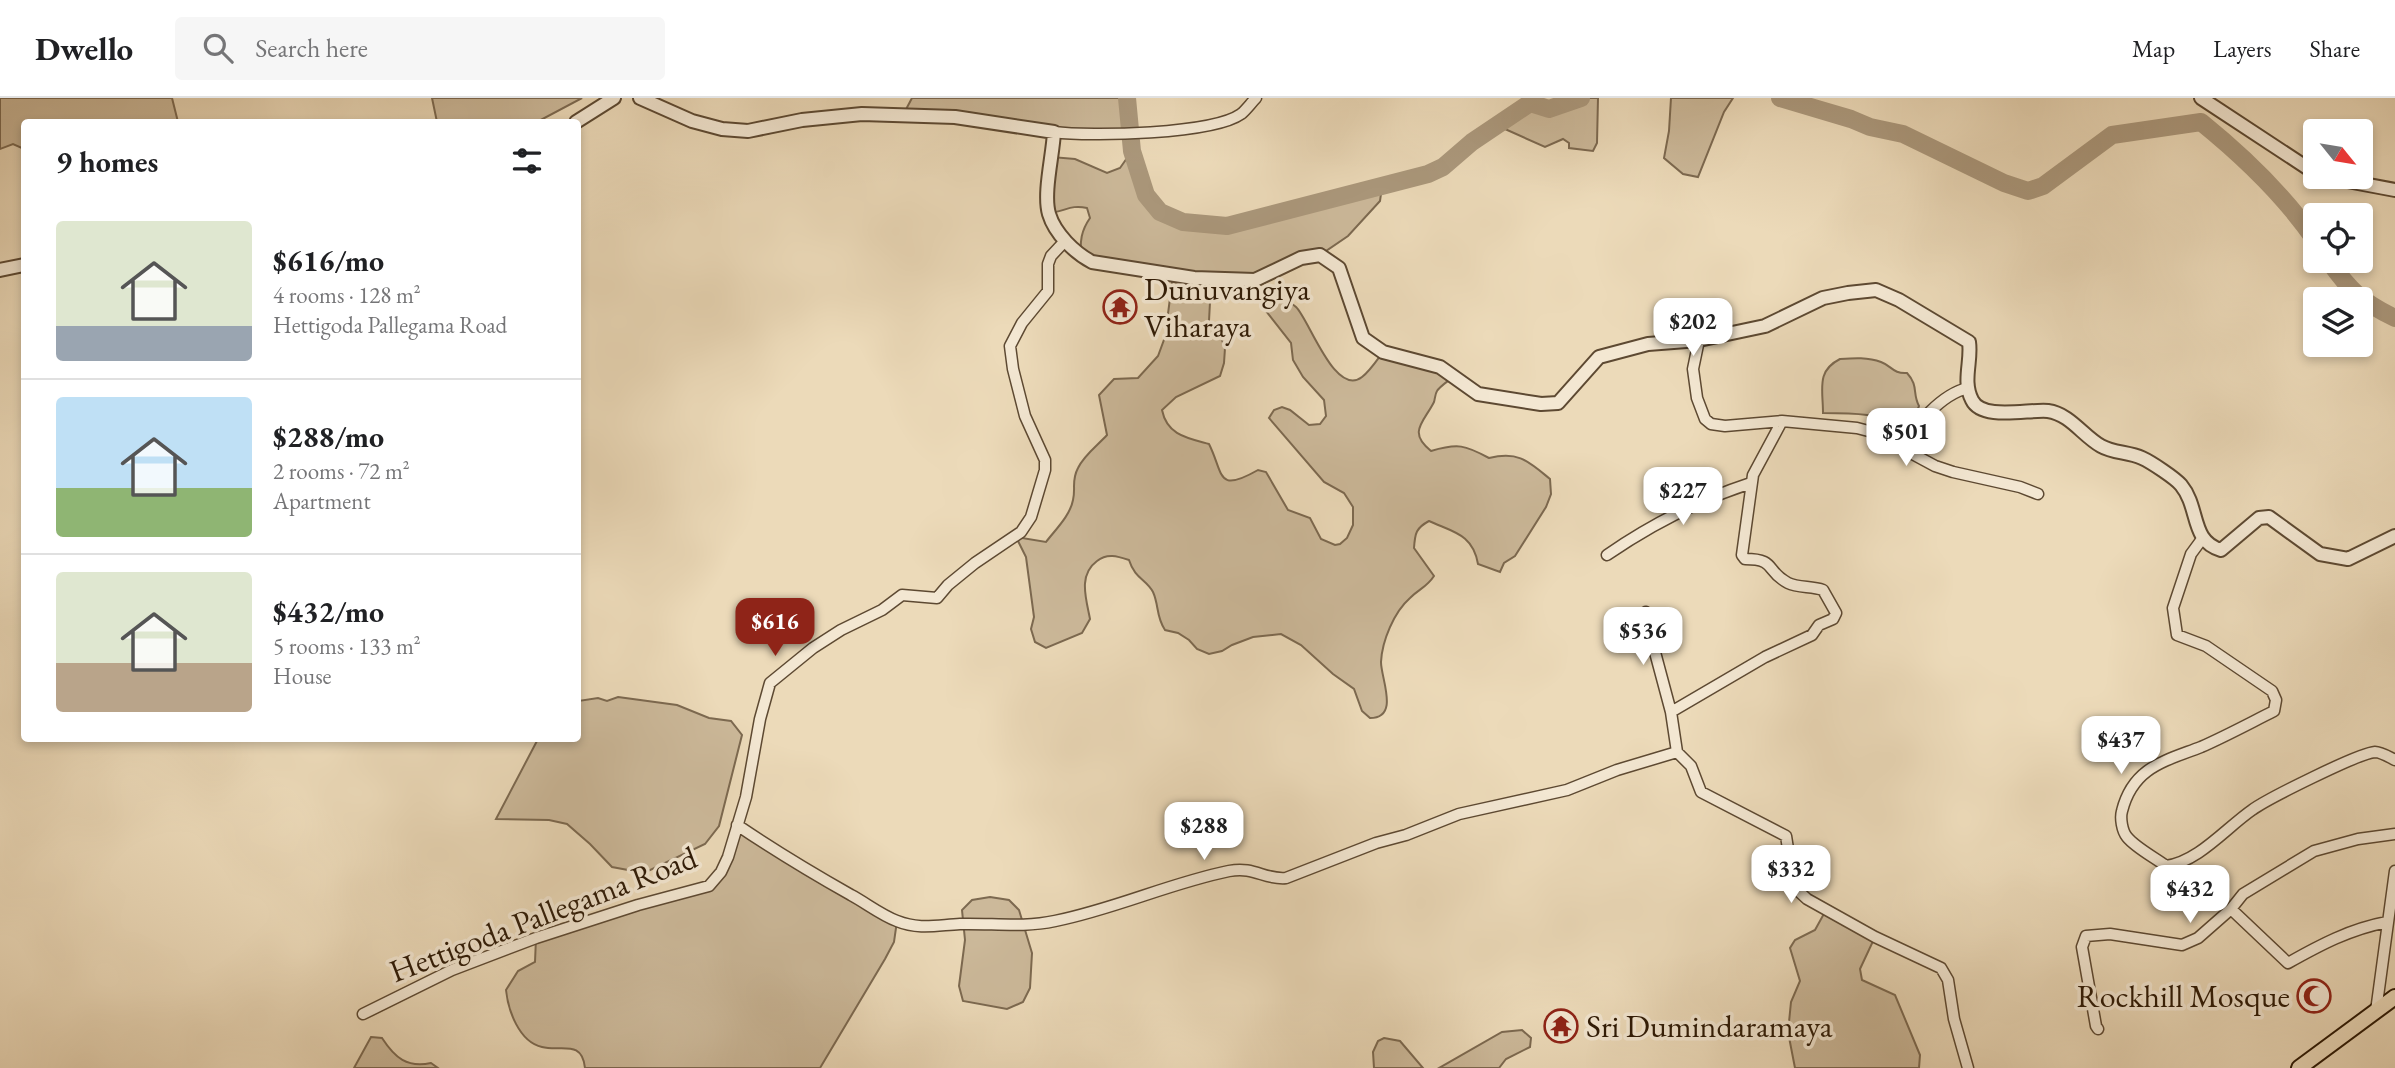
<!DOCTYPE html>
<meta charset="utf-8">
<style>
body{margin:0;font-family:"EB Garamond",serif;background:#f6f6f6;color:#202124;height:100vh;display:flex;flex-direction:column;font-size:26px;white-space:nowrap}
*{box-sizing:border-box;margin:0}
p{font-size:23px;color:#757577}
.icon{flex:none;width:38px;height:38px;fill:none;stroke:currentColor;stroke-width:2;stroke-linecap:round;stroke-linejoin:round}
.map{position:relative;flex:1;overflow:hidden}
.panel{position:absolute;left:21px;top:21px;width:560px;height:623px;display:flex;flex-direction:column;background:#fff;border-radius:7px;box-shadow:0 4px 10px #0003}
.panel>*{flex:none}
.needle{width:46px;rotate:120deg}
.controls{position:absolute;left:2303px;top:21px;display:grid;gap:14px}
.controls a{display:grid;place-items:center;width:70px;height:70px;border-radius:7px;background:#fff;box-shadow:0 4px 10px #0003;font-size:35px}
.price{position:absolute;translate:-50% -60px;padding:0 16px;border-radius:14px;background:#fff;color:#222;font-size:23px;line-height:46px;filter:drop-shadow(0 2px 4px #0008)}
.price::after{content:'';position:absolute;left:50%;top:42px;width:21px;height:16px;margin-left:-10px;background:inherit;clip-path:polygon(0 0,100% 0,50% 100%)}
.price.on{background:#8f2418;color:#fff}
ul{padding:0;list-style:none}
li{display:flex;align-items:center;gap:21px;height:175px;padding:0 35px}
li+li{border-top:2px solid #e0e0e0}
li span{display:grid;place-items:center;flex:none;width:196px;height:140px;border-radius:7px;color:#555}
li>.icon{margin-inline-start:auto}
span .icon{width:84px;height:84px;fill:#fffc;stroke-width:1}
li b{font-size:30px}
h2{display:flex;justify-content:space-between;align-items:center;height:84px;padding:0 35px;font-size:30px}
header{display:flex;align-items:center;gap:42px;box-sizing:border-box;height:98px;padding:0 35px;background:#fff;border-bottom:2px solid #e0e0e0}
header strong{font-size:33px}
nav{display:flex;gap:38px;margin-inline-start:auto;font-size:24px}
.search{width:490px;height:63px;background:#f6f6f6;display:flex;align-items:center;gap:18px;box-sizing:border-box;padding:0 24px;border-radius:7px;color:#757577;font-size:26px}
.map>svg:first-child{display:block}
.green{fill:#ccb99a;stroke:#7c6950;stroke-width:2}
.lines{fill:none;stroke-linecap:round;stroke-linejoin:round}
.river{stroke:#ab987c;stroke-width:18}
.minor-casing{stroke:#5d4932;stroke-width:13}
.tertiary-casing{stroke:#5d4932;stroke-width:16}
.primary-casing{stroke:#2d1905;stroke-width:18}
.minor{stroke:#f3e7d2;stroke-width:10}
.tertiary{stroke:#f3e7d2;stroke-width:12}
.primary{stroke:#ecdab9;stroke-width:14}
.labels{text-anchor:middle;stroke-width:7;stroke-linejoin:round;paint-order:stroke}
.poi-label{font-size:32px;fill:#2d1905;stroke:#f3e7d2;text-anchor:start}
.street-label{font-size:32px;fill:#2d1905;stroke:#f3e7d2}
</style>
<header>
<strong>Dwello</strong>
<div class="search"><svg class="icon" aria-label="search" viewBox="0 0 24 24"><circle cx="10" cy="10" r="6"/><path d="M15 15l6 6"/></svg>Search here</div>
<nav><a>Map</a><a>Layers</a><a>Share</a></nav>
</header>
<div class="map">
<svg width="2395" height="970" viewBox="0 0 2395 970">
<rect width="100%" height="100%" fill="#ecdab9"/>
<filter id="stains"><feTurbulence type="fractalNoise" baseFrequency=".00286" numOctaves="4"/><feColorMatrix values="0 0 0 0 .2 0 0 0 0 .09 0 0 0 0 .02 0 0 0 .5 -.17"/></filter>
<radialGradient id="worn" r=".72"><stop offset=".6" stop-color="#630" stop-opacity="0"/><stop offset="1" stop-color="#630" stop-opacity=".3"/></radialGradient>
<!-- green -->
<path class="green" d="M 0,0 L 172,0 L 178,24 L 24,24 L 24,51 L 13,46 L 0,51 Z
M 432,0 L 582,0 L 537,24 L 437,24 Z
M 912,0 L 1127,0 L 1130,35 L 1071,36 L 903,17 Z
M 1581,0 L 1598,0 L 1597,45 L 1593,53 L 1569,50 L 1569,45 L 1563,41 L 1545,49 L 1496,27 L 1530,5 L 1549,11 Z
M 1671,0 L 1733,0 L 1724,14 L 1698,79 L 1683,76 L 1664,60 L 1669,33 Z
M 1132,53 C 1139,73 1143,103 1162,115 C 1211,147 1284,111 1334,99 C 1350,95 1366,92 1382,89 L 1380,103 L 1348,138 L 1320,157 L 1255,182 L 1195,181 L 1210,204 L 1209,223 L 1212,229 L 1220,237 L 1225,250 L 1224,265 L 1220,278 L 1176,299 L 1162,312 C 1167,337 1187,340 1209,346 C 1224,376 1216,396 1258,372 L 1266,374 L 1288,412 L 1310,420 L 1321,441 L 1335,447 L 1340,446 L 1347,440 L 1353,427 L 1353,409 L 1344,395 L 1324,384 L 1269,320 L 1274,312 L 1282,309 L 1290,312 L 1309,327 L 1320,326 L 1326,318 L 1324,302 L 1303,279 L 1293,262 L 1291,245 L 1266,213 L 1270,202 C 1280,202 1288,202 1296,209 C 1309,221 1335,300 1362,279 C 1370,273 1377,262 1383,254 L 1454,278 C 1450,282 1440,288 1437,293 C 1435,296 1435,301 1434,304 C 1424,324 1407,334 1431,353 C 1458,345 1465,347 1489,360 C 1519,353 1528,363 1550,381 L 1551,396 L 1546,409 L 1515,458 L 1504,465 L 1500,474 L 1478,466 C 1473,436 1453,434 1429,423 C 1416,430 1415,435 1414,450 L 1434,478 C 1427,489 1419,491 1410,500 C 1394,514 1382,543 1381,564 C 1381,581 1400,620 1370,620 L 1362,613 L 1354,591 L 1333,576 L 1301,547 L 1281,536 L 1253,539 L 1232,547 L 1222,553 L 1209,556 L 1197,551 L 1189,542 L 1178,535 L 1165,532 C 1156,519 1159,507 1153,494 C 1146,481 1135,481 1129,462 C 1117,458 1107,455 1097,463 C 1078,477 1086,500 1090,521 L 1082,535 L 1046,550 L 1035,544 L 1031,531 L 1034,519 L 1026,459 L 1016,439 L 1046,444 C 1055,432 1070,418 1073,402 C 1076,390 1071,383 1078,370 C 1084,357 1097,348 1107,337 L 1099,297 L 1114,281 L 1138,280 L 1158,258 L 1165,239 L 1173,177 L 1081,158 C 1080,143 1081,133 1090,120 L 1087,110 C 1070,106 1065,114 1049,115 L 1052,59 L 1075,61 L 1107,75 L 1120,70 Z
M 1840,261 C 1854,260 1868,259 1881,264 C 1892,268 1893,276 1907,275 C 1919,288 1912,295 1919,308 C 1911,334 1885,319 1867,317 C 1852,315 1837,315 1823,315 C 1823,291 1816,273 1840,261 Z
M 618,599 L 677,607 L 709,620 L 731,623 L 742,637 L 719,728 L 705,746 L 644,775 L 612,769 L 590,746 L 567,726 L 549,722 L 496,721 L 538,641 L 578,640 L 578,603 L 598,600 L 607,603 Z
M 737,727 L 897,823 L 894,844 L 885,861 L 820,970 L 585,970 C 582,941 561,954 542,949 C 519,944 508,912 506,892 L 518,873 L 535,864 L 536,840 L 709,788 L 721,774 Z
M 990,799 L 1009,802 L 1019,812 L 1032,855 L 1030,890 L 1023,904 L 1007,911 L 963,903 L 959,888 L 965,842 L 962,812 L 972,802 Z
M 1826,812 L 1875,839 L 1860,871 L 1862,882 L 1895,897 L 1920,957 L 1919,970 L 1795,970 L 1788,934 L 1791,904 L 1800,883 L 1790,850 L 1795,842 L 1815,832 Z
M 1522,932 L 1531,940 L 1530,949 L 1506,961 L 1499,970 L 1439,970 L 1502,934 Z
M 371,939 L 382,940 C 395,960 407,970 431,965 L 438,970 L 354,970 Z
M 1384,940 L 1400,943 L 1423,970 L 1374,970 L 1373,954 L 1378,943 Z"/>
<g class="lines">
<!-- river -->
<path class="river" d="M 1127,0 L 1132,53 L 1146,97 L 1160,114 L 1183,124 L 1227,128 L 1428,76 L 1443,69 L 1472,44 L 1530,5 L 1549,11 L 1581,0
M 1780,0 L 1851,21 L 1870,29 L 1903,36 L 2004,85 L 2028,93 L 2043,88 L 2112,37 L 2201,24 C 2243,58 2284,97 2315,142
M 2329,163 C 2350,193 2362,204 2395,220"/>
<defs>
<path id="minor" d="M 1054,34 C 1090,39 1213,36 1241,16 C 1246,12 1251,5 1256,0
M 1699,242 L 1693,271 L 1697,300 L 1705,321 L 1711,326 L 1725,328 L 1782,323 L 1857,330 L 1880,336 L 1896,347 L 1935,368 L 1953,374 L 2020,389 L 2038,396
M 1901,350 C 1915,328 1941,296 1968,290
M 2202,441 L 2191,456 L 2173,510 L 2177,537 L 2206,548 L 2272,593 L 2276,602 L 2274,613 C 2250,625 2226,638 2201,649 C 2165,663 2133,669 2122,713 C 2120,720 2122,733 2127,739 C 2136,750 2154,759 2166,768 C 2198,764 2226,730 2252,712 C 2267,701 2359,655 2375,654 C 2381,654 2389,659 2395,662
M 1607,457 C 1652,426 1699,402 1751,385
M 1646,514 L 1653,534 L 1652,543 L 1671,614 L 1677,654 L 1691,668 L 1701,694 L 1786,738 L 1794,789 L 1807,801 L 1875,839 L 1941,870 L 1948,882 L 1954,921 L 1968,970
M 1671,614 L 1765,559 L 1812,537 L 1819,527 L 1833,521 L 1836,515 L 1823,492 C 1812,488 1798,490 1788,485 C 1765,473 1777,461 1745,461 L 1742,457 L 1753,377 L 1782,323
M 737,727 C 774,752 812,775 851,797 C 866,805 881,817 897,823 C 919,832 938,827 960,826 C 992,825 1023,830 1055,823 C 1115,811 1170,785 1229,773 C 1255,768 1264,782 1286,780 L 1376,745 L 1406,737 L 1459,716 L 1567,692 L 1617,672 L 1677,654
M 2231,811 L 2288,865 C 2320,847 2350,831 2387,824
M 2376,913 L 2395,773
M 363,916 L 452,872 L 536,840 L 638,807 L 709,788 L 721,774 L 728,759 L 746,699 L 760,621 L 770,585 L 813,550 L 841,532 L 882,512 L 902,497 L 937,500 L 948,487 L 975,465 L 1021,434 L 1031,419 L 1045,372 L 1045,362 L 1025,318 L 1013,271 L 1010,248 L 1022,225 L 1048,193 L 1048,166 L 1051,158 L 1065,143
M 2098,931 L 2096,928 L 2082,849 L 2086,838 L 2110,836 L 2182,847 L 2198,840 L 2231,811 L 2243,796 L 2314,753 L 2358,741 L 2395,736"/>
<path id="tertiary" d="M 640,0 L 692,23 L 722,31 L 748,33 L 802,22 L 862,16 L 955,19 L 1054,34 C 1053,57 1043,95 1049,116 C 1055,136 1075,155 1092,164 L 1194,180 L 1255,182 L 1301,160 L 1320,157 L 1339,170 L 1363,240 L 1383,254 L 1440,269 L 1478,296 L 1541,306 L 1558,305 L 1599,259 L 1648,246 L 1699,242 L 1765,228 L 1823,200 L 1848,195 L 1876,192 L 1899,202 L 1969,244 C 1972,263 1962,283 1972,302 C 1982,323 2029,311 2048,313 C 2070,316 2083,338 2101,348 C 2113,355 2129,354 2142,360 C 2151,364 2175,380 2181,387 C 2200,410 2190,443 2221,452 L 2259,420 L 2269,419 L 2320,456 L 2348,461 L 2395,438
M 2201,0 L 2315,75
M 576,24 L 614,0
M 2326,79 L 2395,92
M 0,172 L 24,167"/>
<path id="primary" d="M 2299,970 L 2395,899"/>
</defs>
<!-- minor casing -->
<use href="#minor" class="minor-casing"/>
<!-- tertiary casing -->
<use href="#tertiary" class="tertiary-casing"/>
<!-- primary casing -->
<use href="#primary" class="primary-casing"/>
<!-- minor -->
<use href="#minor" class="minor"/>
<!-- tertiary -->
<use href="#tertiary" class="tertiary"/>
<!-- primary -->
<use href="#primary" class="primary"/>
</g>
<!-- icons -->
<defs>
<symbol id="temple-ring" viewBox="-11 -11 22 22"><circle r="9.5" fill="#f3e7d2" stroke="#8f2418" stroke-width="1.5"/><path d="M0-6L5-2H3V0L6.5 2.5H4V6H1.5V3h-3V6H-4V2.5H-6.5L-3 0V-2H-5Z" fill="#8f2418"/></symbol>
<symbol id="mosque-ring" viewBox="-11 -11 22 22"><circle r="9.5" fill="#f3e7d2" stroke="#8f2418" stroke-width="1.5"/><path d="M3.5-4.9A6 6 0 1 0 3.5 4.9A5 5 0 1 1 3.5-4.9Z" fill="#8f2418"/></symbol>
</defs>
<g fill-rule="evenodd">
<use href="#temple-ring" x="1101" y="190" width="38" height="38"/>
<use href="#mosque-ring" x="2295" y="879" width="38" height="38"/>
<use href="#temple-ring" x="1542" y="909" width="38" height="38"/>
</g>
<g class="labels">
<!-- poi labels -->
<g class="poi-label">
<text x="1144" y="202">Dunuvangiya<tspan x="1144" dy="37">Viharaya</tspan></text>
<text x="2290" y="909" text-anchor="end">Rockhill Mosque</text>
<text x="1586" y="939">Sri Dumindaramaya</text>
</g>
<!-- street labels -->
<g class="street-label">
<text transform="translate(543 816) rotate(-21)" y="11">Hettigoda Pallegama Road</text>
</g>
</g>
<rect width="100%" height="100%" filter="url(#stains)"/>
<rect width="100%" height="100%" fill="url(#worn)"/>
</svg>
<div class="controls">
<a><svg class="needle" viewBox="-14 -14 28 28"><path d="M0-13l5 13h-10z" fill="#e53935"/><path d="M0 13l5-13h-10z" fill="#757577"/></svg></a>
<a><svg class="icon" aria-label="locate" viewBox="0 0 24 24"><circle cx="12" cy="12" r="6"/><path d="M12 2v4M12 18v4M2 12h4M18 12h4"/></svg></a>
<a><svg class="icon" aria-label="layers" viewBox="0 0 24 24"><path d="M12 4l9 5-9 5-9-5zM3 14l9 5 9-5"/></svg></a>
</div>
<b class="price" style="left:1693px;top:260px">$202</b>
<b class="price" style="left:1906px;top:370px">$501</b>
<b class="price" style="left:1683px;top:429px">$227</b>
<b class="price on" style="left:775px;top:560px">$616</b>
<b class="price" style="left:1643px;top:569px">$536</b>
<b class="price" style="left:2121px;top:678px">$437</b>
<b class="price" style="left:1204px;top:764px">$288</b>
<b class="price" style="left:1791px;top:807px">$332</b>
<b class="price" style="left:2190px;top:827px">$432</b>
<section class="panel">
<h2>9 homes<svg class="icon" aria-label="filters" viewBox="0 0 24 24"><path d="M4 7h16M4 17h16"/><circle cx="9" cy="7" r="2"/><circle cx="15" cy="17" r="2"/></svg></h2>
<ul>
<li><span style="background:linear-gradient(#dfe7d0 75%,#9aa5b1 0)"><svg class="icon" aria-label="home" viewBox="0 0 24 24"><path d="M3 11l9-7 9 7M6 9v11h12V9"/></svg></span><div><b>$616/mo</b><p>4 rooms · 128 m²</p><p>Hettigoda Pallegama Road</p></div></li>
<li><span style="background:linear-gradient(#bfe0f5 65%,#8fb573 0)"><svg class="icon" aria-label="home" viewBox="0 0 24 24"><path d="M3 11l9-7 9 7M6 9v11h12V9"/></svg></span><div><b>$288/mo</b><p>2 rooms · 72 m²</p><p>Apartment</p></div></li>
<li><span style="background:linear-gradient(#dfe7d0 65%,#b9a48a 0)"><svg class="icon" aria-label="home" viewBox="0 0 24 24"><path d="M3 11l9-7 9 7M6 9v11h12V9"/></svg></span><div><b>$432/mo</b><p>5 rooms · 133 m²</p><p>House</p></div></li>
</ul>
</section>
</div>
